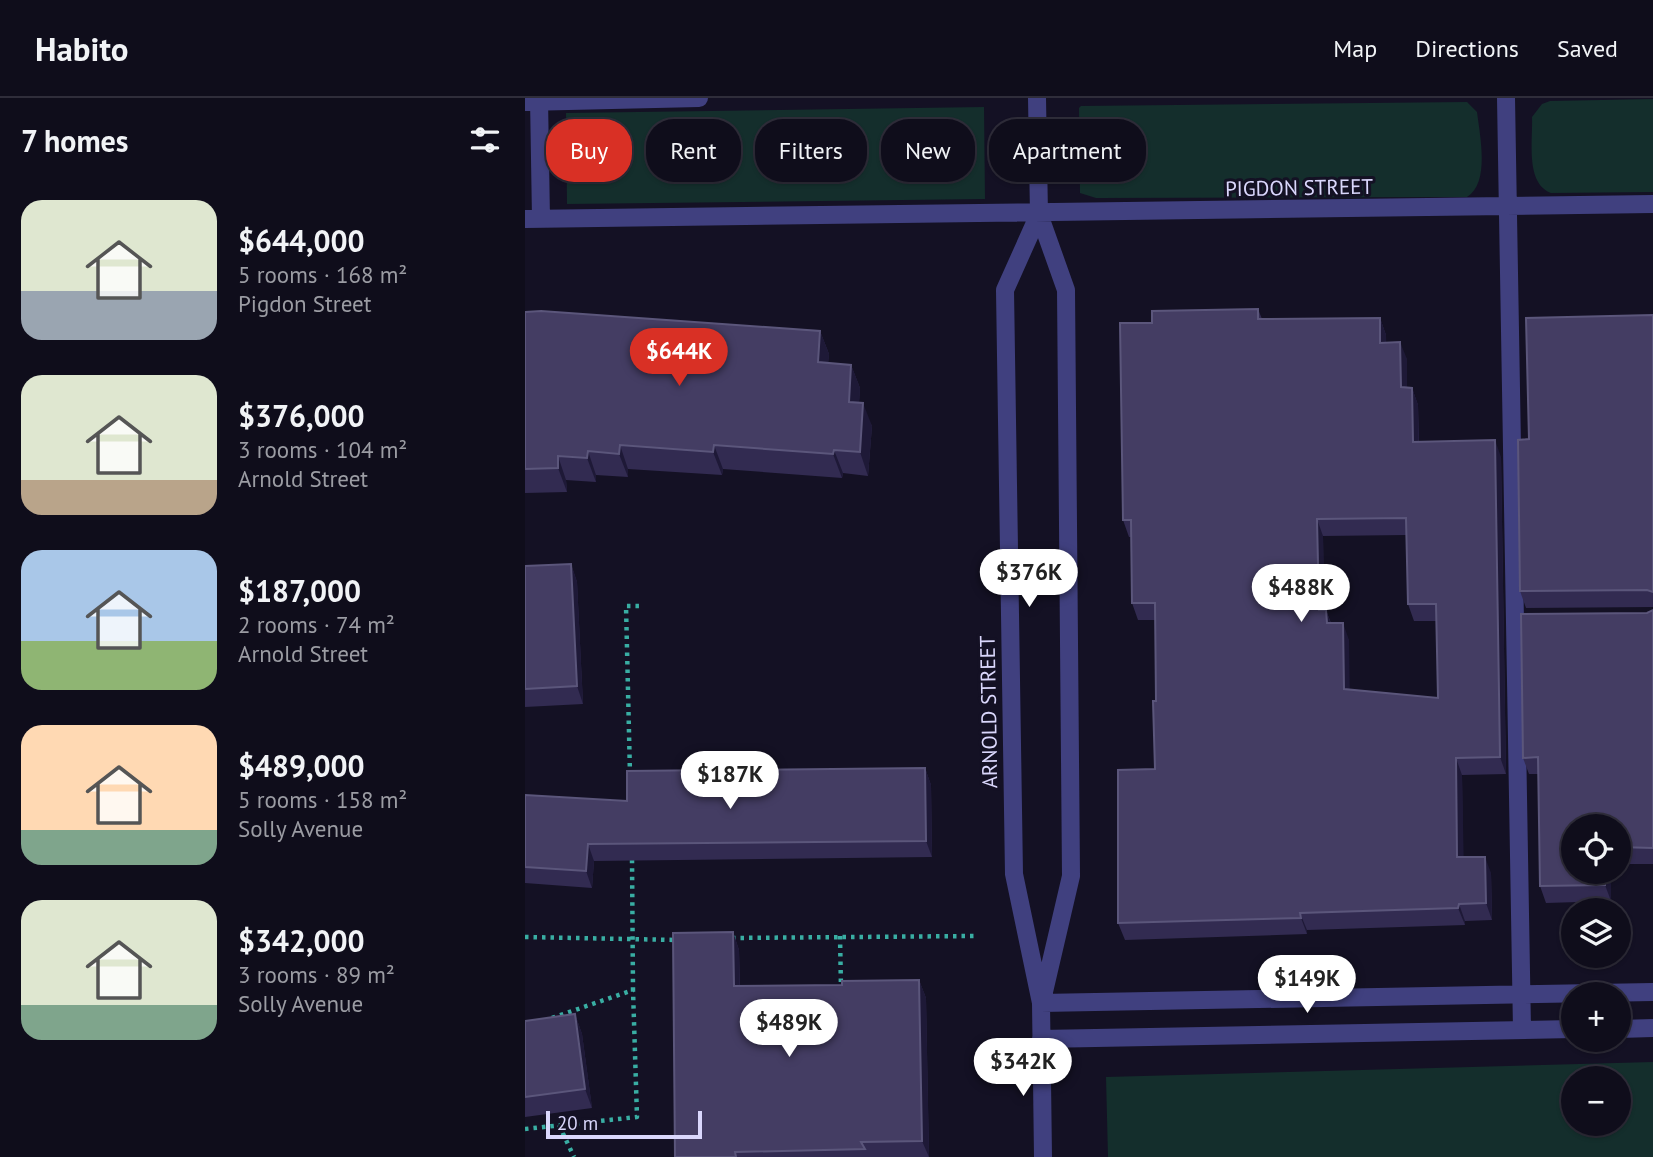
<!DOCTYPE html>
<meta charset="utf-8">
<style>
body{margin:0;font-family:"PT Sans",sans-serif;background:#181624;color:#f1f3f6;height:100vh;display:flex;flex-direction:column;font-size:26px;white-space:nowrap}
*{box-sizing:border-box;margin:0}
p{font-size:23px;color:#9b9ca3}
.icon{flex:none;width:38px;height:38px;fill:none;stroke:currentColor;stroke-width:2;stroke-linecap:round;stroke-linejoin:round}
.map{position:relative;flex:1;overflow:hidden}
.details{display:flex;flex-direction:column;background:#0f0d1b;width:525px}
.details>*{flex:none}
.hud{position:absolute;left:21px;top:21px;width:665px;height:63px;display:flex;gap:14px}
.controls{position:absolute;left:1036px;top:716px;display:grid;gap:14px}
.controls a{display:grid;place-items:center;width:70px;height:70px;border-radius:50%;background:#0f0d1b;box-shadow:0 2px 5px #0004,0 0 0 2px #2f2d3a;font-size:35px}
.scale{position:absolute;left:21px;bottom:18px;width:156px;box-sizing:border-box;padding-left:7px;border:4px solid #dad7fc;border-top:0;font-size:19px;line-height:24px;white-space:nowrap;color:#dad7fc;-webkit-text-stroke:5px #141124;paint-order:stroke}
.price{position:absolute;translate:-50% -60px;padding:0 16px;border-radius:24px;background:#fff;color:#222;font-size:23px;line-height:46px;filter:drop-shadow(0 2px 4px #0008)}
.price::after{content:'';position:absolute;left:50%;top:42px;width:21px;height:16px;margin-left:-10px;background:inherit;clip-path:polygon(0 0,100% 0,50% 100%)}
.price.current{background:#d93025;color:#fff}
ul{padding:0;list-style:none}
li{display:flex;align-items:center;gap:21px;height:175px;padding:0 21px}
li span{display:grid;place-items:center;flex:none;width:196px;height:140px;border-radius:21px;color:#555}
li>.icon{margin-inline-start:auto}
span .icon{width:84px;height:84px;fill:#fffc;stroke-width:1}
li b{font-size:30px}
h2{display:flex;justify-content:space-between;align-items:center;height:84px;padding:0 21px;font-size:30px}
.tag{padding:0 24px;border-radius:28px;background:#0f0d1b;box-shadow:0 2px 5px #0004,0 0 0 2px #2f2d3a;font-size:24px;line-height:63px}
.tag.current{background:#d93025;color:#fff}
header{display:flex;align-items:center;gap:42px;box-sizing:border-box;height:98px;padding:0 35px;background:#0f0d1b;border-bottom:2px solid #2f2d3a}
header strong{font-size:33px}
nav{display:flex;gap:38px;margin-inline-start:auto;font-size:24px}
main{display:flex;flex:1;min-height:0}
.map>svg:first-child{display:block}
.green{fill:#142e2c;fill-rule:evenodd}
.lines{fill:none;stroke-linecap:round;stroke-linejoin:round}
.path{stroke:#39aea3;stroke-width:4.5;stroke-dasharray:3.5 5;stroke-linecap:butt}
.minor{stroke:#40407f;stroke-width:18}
.wall{fill:#322b51;fill-rule:evenodd}
.shaded-wall{fill:#1e1937}
.building{fill:#443d63;stroke:#5b567b;stroke-width:2;fill-rule:evenodd}
.labels{text-anchor:middle;stroke-width:6;stroke-linejoin:round;paint-order:stroke}
.street-label{font-size:21px;fill:#dad7fc;stroke:#141124}
</style>
<header>
<strong>Habito</strong>
<nav><a>Map</a><a>Directions</a><a>Saved</a></nav>
</header>
<main>
<section class="details">
<h2>7 homes<svg class="icon" aria-label="filters" viewBox="0 0 24 24"><path d="M4 7h16M4 17h16"/><circle cx="9" cy="7" r="2"/><circle cx="15" cy="17" r="2"/></svg></h2>
<ul>
<li><span style="background:linear-gradient(#dfe7d0 65%,#9aa5b1 0)"><svg class="icon" aria-label="home" viewBox="0 0 24 24"><path d="M3 11l9-7 9 7M6 9v11h12V9"/></svg></span><div><b>$644,000</b><p>5 rooms · 168 m²</p><p>Pigdon Street</p></div></li>
<li><span style="background:linear-gradient(#dfe7d0 75%,#b9a48a 0)"><svg class="icon" aria-label="home" viewBox="0 0 24 24"><path d="M3 11l9-7 9 7M6 9v11h12V9"/></svg></span><div><b>$376,000</b><p>3 rooms · 104 m²</p><p>Arnold Street</p></div></li>
<li><span style="background:linear-gradient(#a9c7e8 65%,#8fb573 0)"><svg class="icon" aria-label="home" viewBox="0 0 24 24"><path d="M3 11l9-7 9 7M6 9v11h12V9"/></svg></span><div><b>$187,000</b><p>2 rooms · 74 m²</p><p>Arnold Street</p></div></li>
<li><span style="background:linear-gradient(#ffd9b3 75%,#7fa58c 0)"><svg class="icon" aria-label="home" viewBox="0 0 24 24"><path d="M3 11l9-7 9 7M6 9v11h12V9"/></svg></span><div><b>$489,000</b><p>5 rooms · 158 m²</p><p>Solly Avenue</p></div></li>
<li><span style="background:linear-gradient(#dfe7d0 75%,#7fa58c 0)"><svg class="icon" aria-label="home" viewBox="0 0 24 24"><path d="M3 11l9-7 9 7M6 9v11h12V9"/></svg></span><div><b>$342,000</b><p>3 rooms · 89 m²</p><p>Solly Avenue</p></div></li>
</ul>
</section>
<div class="map">
<svg width="1128" height="1059" viewBox="0 0 1128 1059">
<rect width="100%" height="100%" fill="#141124"/>
<!-- green -->
<path class="green" d="M 1128,1 L 1128,94 L 1026,95 C 1000,85 1008,43 1007,19 L 1017,6 L 1025,3 Z
M 942,4 L 952,14 C 955,38 965,85 942,99 L 571,100 L 555,95 L 554,10 L 556,8 Z
M 459,9 L 460,101 L 42,106 L 41,15 Z
M 1128,964 L 1128,1059 L 583,1059 L 581,979 ZM 1048,980 L 1094,980 L 1094,1026 L 1048,1026 Z"/>
<g class="lines">
<!-- path -->
<path class="path" d="M 105,677 L 101,508 L 117,508
M 315,838 L 316,890
M 0,839 L 153,842
M 207,840 L 449,838
M 27,920 L 108,892 L 107,759
M 34,1027 L 49,1059
M 0,1031 L 112,1019 L 108,892"/>
<!-- minor -->
<path class="minor" d="M 14,0 L 16,121
M 512,0 L 514,116 L 541,192 L 546,778 L 518,898
M 981,0 L 997,932
M 0,4 L 174,0
M 514,116 L 480,192 L 489,776 L 516,905 L 518,1059
M 0,121 L 1128,106
M 516,905 L 1128,894
M 1094,931 L 1128,930
M 516,941 L 1048,931"/>
</g>
<!-- wall -->
<path class="wall" d="M 733,211 L 737,221 L 855,220 L 861,237 L 861,245 L 882,261 L 882,290 L 887,290 L 893,307 L 894,344 L 976,359 L 981,676 L 937,677 L 938,759 L 966,775 L 967,822 L 940,823 L 940,827 L 782,832 L 782,836 L 600,842 L 593,825 L 630,671 L 631,603 L 630,522 L 613,522 L 607,505 L 606,439 L 604,439 L 598,422 ZM 881,437 L 883,506 L 889,523 L 911,523 L 913,600 L 824,591 L 824,542 L 806,525 L 801,512 L 799,512 L 798,438 Z
M 0,214 L 295,233 L 304,256 L 303,265 L 326,267 L 335,290 L 334,304 L 347,328 L 343,378 L 318,375 L 317,380 L 198,371 L 197,377 L 103,371 L 103,379 L 71,377 L 71,384 L 41,382 L 42,394 L 0,395 Z
M 1128,217 L 1128,509 L 1001,510 L 995,493 Z
M 46,466 L 52,484 L 58,606 L 0,609 L 0,468 Z
M 1128,512 L 1128,766 L 1094,766 L 1094,728 L 1048,728 L 1086,774 L 1086,803 L 1021,805 L 1015,788 L 1013,676 L 1004,676 L 998,660 L 1122,515 Z
M 400,670 L 406,687 L 407,759 L 69,763 L 67,790 L 0,785 L 0,697 L 102,703 Z
M 208,834 L 214,852 L 215,888 L 317,887 L 394,882 L 401,900 L 404,1059 L 150,1059 Z
M 50,916 L 57,936 L 67,1010 L 0,1019 L 0,923 Z"/>
<!-- shaded-wall -->
<path class="shaded-wall" d="M 855,220 L 861,237 L 862,262 L 855,245 Z
M 295,233 L 304,256 L 301,287 L 293,264 Z
M 875,244 L 882,261 L 882,306 L 876,289 Z
M 326,267 L 335,290 L 333,328 L 324,304 Z
M 887,290 L 893,307 L 894,361 L 888,344 Z
M 338,305 L 347,328 L 343,378 L 335,354 Z
M 970,342 L 976,359 L 981,676 L 975,659 Z
M 95,347 L 103,371 L 103,379 L 94,356 Z
M 189,347 L 198,371 L 197,377 L 188,354 Z
M 309,352 L 318,375 L 317,380 L 308,356 Z
M 63,353 L 71,377 L 71,384 L 62,360 Z
M 33,358 L 41,382 L 42,394 L 33,370 Z
M 792,421 L 798,438 L 800,529 L 794,512 Z
M 46,466 L 52,484 L 58,606 L 52,588 Z
M 801,512 L 807,529 L 802,525 Z
M 818,525 L 824,542 L 825,608 L 819,591 Z
M 931,660 L 937,677 L 939,776 L 932,759 Z
M 400,670 L 406,687 L 407,759 L 401,743 Z
M 63,746 L 69,763 L 67,790 L 61,773 Z
M 960,759 L 966,775 L 967,822 L 961,805 Z
M 1080,774 L 1086,774 L 1086,803 L 1080,787 Z
M 934,806 L 940,823 L 940,827 L 933,810 Z
M 775,815 L 782,832 L 782,836 L 776,820 Z
M 208,834 L 214,852 L 215,906 L 209,888 Z
M 394,882 L 401,900 L 404,1059 L 397,1043 Z
M 50,916 L 57,936 L 67,1010 L 60,991 Z"/>
<!-- building -->
<path class="building" d="M 733,211 L 733,221 L 855,220 L 855,245 L 875,244 L 876,289 L 887,290 L 888,344 L 970,342 L 975,659 L 931,660 L 932,759 L 960,759 L 961,805 L 934,806 L 933,810 L 775,815 L 776,820 L 593,825 L 593,672 L 630,671 L 628,603 L 631,603 L 630,505 L 607,505 L 606,422 L 598,422 L 595,225 L 627,225 L 627,213 ZM 881,420 L 883,506 L 911,506 L 913,600 L 819,591 L 818,525 L 802,525 L 801,512 L 794,512 L 792,421 Z
M 16,213 L 295,233 L 293,264 L 326,267 L 324,304 L 338,305 L 335,354 L 309,352 L 308,356 L 189,347 L 188,354 L 95,347 L 94,356 L 63,353 L 62,360 L 33,358 L 33,370 L 0,371 L 0,214 Z
M 1128,217 L 1128,494 L 1122,492 L 995,493 L 993,342 L 1004,341 L 1001,220 Z
M 46,466 L 52,588 L 0,591 L 0,468 Z
M 1128,512 L 1128,750 L 1094,749 L 1094,728 L 1048,728 L 1048,774 L 1080,774 L 1080,787 L 1015,788 L 1013,659 L 998,660 L 996,516 L 1122,515 Z
M 400,670 L 401,743 L 63,746 L 61,773 L 0,769 L 0,697 L 102,703 L 102,673 Z
M 208,834 L 209,888 L 317,887 L 317,883 L 394,882 L 397,1043 L 336,1044 L 340,1051 L 210,1054 L 211,1059 L 150,1059 L 148,835 Z
M 50,916 L 60,991 L 0,999 L 0,923 Z"/>
<g class="labels">
<!-- street labels -->
<g class="street-label">
<text transform="translate(774 90) rotate(-1)" y="7">PIGDON STREET</text>
<text transform="translate(464 614) rotate(-91)" y="7">ARNOLD STREET</text>
</g>
</g>
</svg>
<div class="controls">
<a><svg class="icon" aria-label="locate" viewBox="0 0 24 24"><circle cx="12" cy="12" r="6"/><path d="M12 2v4M12 18v4M2 12h4M18 12h4"/></svg></a>
<a><svg class="icon" aria-label="layers" viewBox="0 0 24 24"><path d="M12 4l9 5-9 5-9-5zM3 14l9 5 9-5"/></svg></a>
<a>+</a>
<a>−</a>
</div>
<div class="scale">20 m</div>
<b class="price current" style="left:154px;top:290px">$644K</b>
<b class="price" style="left:504px;top:511px">$376K</b>
<b class="price" style="left:776px;top:526px">$488K</b>
<b class="price" style="left:205px;top:713px">$187K</b>
<b class="price" style="left:782px;top:917px">$149K</b>
<b class="price" style="left:264px;top:961px">$489K</b>
<b class="price" style="left:498px;top:1000px">$342K</b>
<div class="hud">
<a class="tag current">Buy</a>
<a class="tag">Rent</a>
<a class="tag">Filters</a>
<a class="tag">New</a>
<a class="tag">Apartment</a>
</div>
</div>
</main>
